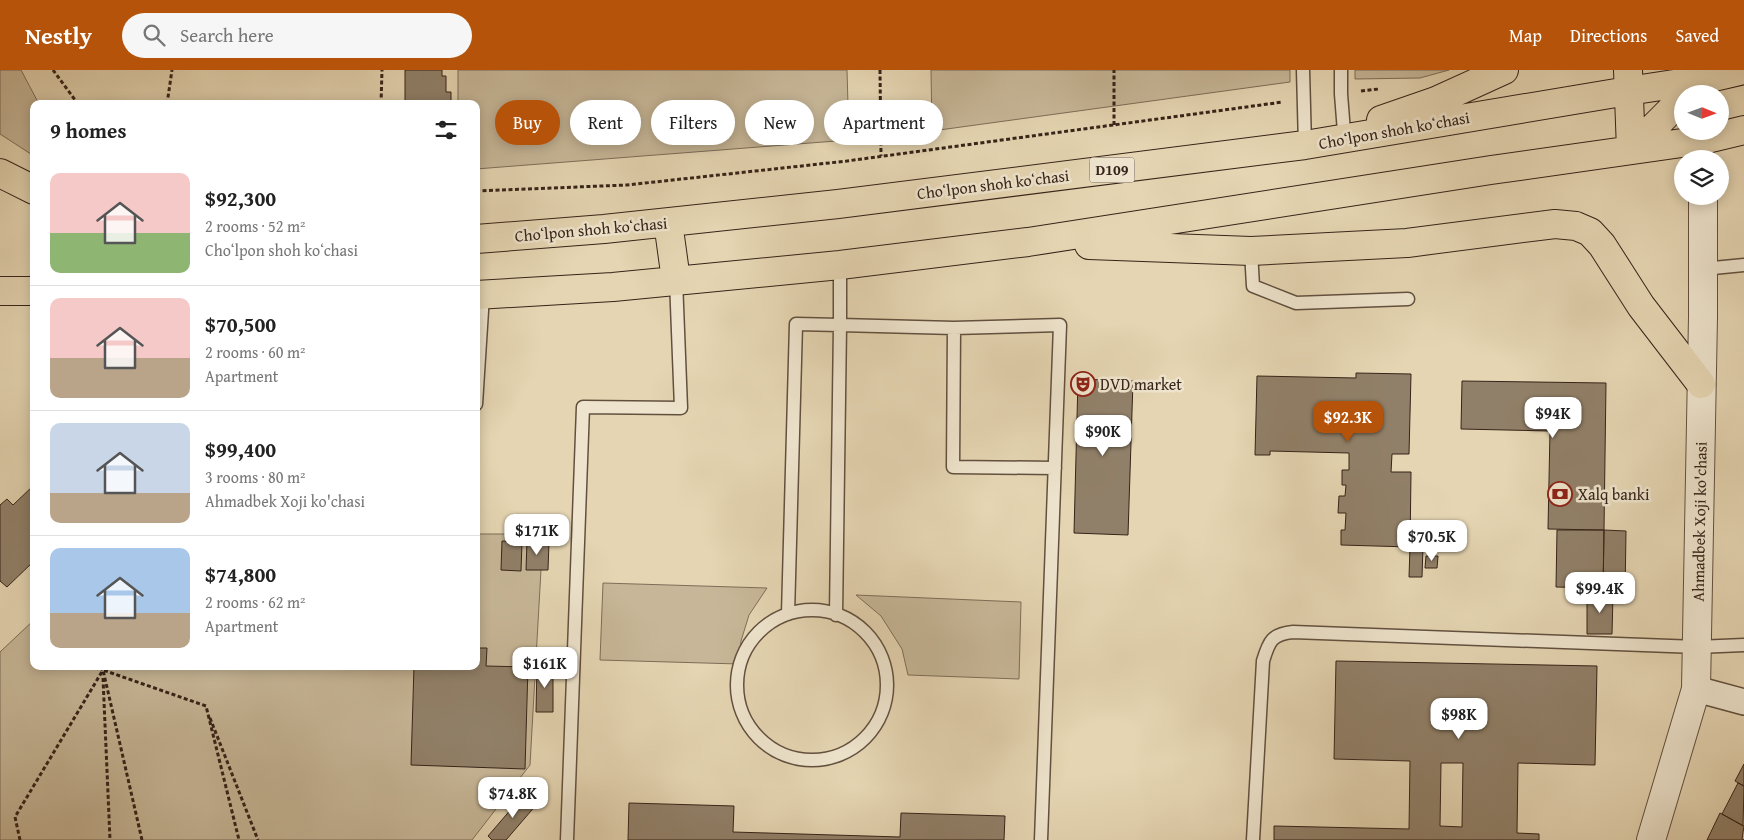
<!DOCTYPE html>
<meta charset="utf-8">
<style>
body{margin:0;font-family:"Gentium Book Plus",serif;background:#f6f6f6;color:#222;height:100vh;display:flex;flex-direction:column;font-size:19px;white-space:nowrap}
*{box-sizing:border-box;margin:0}
p{font-size:16px;color:#767676}
.icon{flex:none;width:28px;height:28px;fill:none;stroke:currentColor;stroke-width:2;stroke-linecap:round;stroke-linejoin:round}
.map{position:relative;flex:1;overflow:hidden}
.panel{position:absolute;left:30px;top:30px;width:450px;height:570px;display:flex;flex-direction:column;background:#fff;border-radius:10px;box-shadow:0 2px 12px #0003}
.panel>*{flex:none}
.top-card{position:absolute;left:495px;top:30px;width:475px;height:45px;display:flex;gap:10px}
.needle{width:32px;rotate:91deg}
.fabs{position:absolute;left:1674px;top:15px;display:grid;gap:10px}
.fabs a{display:grid;place-items:center;width:55px;height:55px;border-radius:50%;background:#fff;box-shadow:0 2px 12px #0003;font-size:25px}
.price{position:absolute;translate:-50% -42px;padding:0 11px;border-radius:10px;background:#fff;color:#222;font-size:16px;line-height:32px;filter:drop-shadow(0 1px 2px #0008)}
.price::after{content:'';position:absolute;left:50%;top:30px;width:15px;height:11px;margin-left:-8px;background:inherit;clip-path:polygon(0 0,100% 0,50% 100%)}
.price.current{background:#b45309;color:#fff}
ul{padding:0;list-style:none}
li{display:flex;align-items:center;gap:15px;height:125px;padding:0 20px}
li+li{border-top:1px solid #e0e0e0}
li span{display:grid;place-items:center;flex:none;width:140px;height:100px;border-radius:10px;color:#555}
li>.icon{margin-inline-start:auto}
span .icon{width:60px;height:60px;fill:#fffc;stroke-width:1}
li b{font-size:21px}
h2{display:flex;justify-content:space-between;align-items:center;height:60px;padding:0 20px;font-size:21px}
.tag{padding:0 18px;border-radius:22px;background:#fff;box-shadow:0 2px 12px #0003;font-size:18px;line-height:45px}
.tag.current{background:#b45309;color:#fff}
header{display:flex;align-items:center;gap:30px;box-sizing:border-box;height:70px;padding:0 25px;background:#b45309;color:#fff}
header strong{font-size:24px}
nav{display:flex;gap:28px;margin-inline-start:auto;font-size:18px}
.search{width:350px;height:45px;background:#f6f6f6;display:flex;align-items:center;gap:12px;box-sizing:border-box;padding:0 18px;border-radius:28px;color:#767676;font-size:19px}
.map>svg:first-child{display:block}
.green{fill:#c7b798;stroke:#7e6d58}
.building{fill:#918069;stroke:#362319;fill-rule:evenodd}
.lines{fill:none;stroke-linecap:round;stroke-linejoin:round}
.service-casing{stroke:#62503f;stroke-width:15}
.minor-casing{stroke:#62503f;stroke-width:28}
.tertiary-casing{stroke:#62503f;stroke-width:30}
.primary-casing{stroke:#362319;stroke-width:30}
.path{stroke:#362319;stroke-width:3;stroke-dasharray:4 2.5;stroke-linecap:butt}
.service{stroke:#eee4cd;stroke-width:12}
.minor{stroke:#eee4cd;stroke-width:25}
.tertiary{stroke:#eee4cd;stroke-width:28}
.primary{stroke:#e5d5b2;stroke-width:28}
.labels{text-anchor:middle;stroke-width:5;stroke-linejoin:round;paint-order:stroke}
.shield{fill:#eee4cd;stroke:#6d5d4f;stroke-width:1}
.shield-label{font-size:15px;font-weight:bold;fill:#362319}
.street-label{font-size:16px;fill:#362319;stroke:#eee4cd}
.poi-label{font-size:16px;fill:#362319;stroke:#eee4cd;text-anchor:start}
</style>
<header>
<strong>Nestly</strong>
<div class="search"><svg class="icon" aria-label="search" viewBox="0 0 24 24"><circle cx="10" cy="10" r="6"/><path d="M15 15l6 6"/></svg>Search here</div>
<nav><a>Map</a><a>Directions</a><a>Saved</a></nav>
</header>
<div class="map">
<svg width="1744" height="770" viewBox="0 0 1744 770">
<rect width="100%" height="100%" fill="#e5d5b2"/>
<filter id="stains"><feTurbulence type="fractalNoise" baseFrequency=".004" numOctaves="4"/><feColorMatrix values="0 0 0 0 .2 0 0 0 0 .09 0 0 0 0 .02 0 0 0 .5 -.17"/></filter>
<radialGradient id="worn" r=".72"><stop offset=".6" stop-color="#630" stop-opacity="0"/><stop offset="1" stop-color="#630" stop-opacity=".3"/></radialGradient>
<!-- green -->
<path class="green" d="M 0,0 L 21,0 L 39,34 L 34,34 L 34,86 L 0,64 Z
M 458,0 L 847,0 L 849,70 L 476,99 L 476,34 L 458,34 Z
M 931,0 L 1290,0 L 1290,12 L 932,61 Z
M 1355,0 L 1449,0 L 1420,8 L 1355,9 Z
M 476,464 L 543,464 L 530,695 L 472,770 L 0,770 L 0,582 L 34,550 L 34,596 L 476,596 Z
M 603,513 L 767,518 L 749,545 L 741,571 L 739,594 L 600,590 Z
M 856,525 L 1021,532 L 1019,609 L 908,605 L 902,579 L 881,546 Z"/>
<!-- building -->
<path class="building" d="M 405,0 L 442,0 L 442,6 L 446,6 L 446,22 L 451,22 L 451,34 L 405,34 Z
M 1356,303 L 1411,304 L 1409,384 L 1392,384 L 1391,402 L 1411,402 L 1410,477 L 1341,475 L 1341,460 L 1345,460 L 1346,443 L 1338,443 L 1339,426 L 1345,426 L 1346,415 L 1342,415 L 1342,400 L 1349,400 L 1349,383 L 1270,381 L 1270,385 L 1255,385 L 1257,306 L 1356,308 Z
M 1078,309 L 1133,311 L 1128,465 L 1074,463 Z
M 1462,311 L 1606,313 L 1604,460 L 1548,459 L 1550,361 L 1461,359 Z
M 34,415 L 34,491 L 7,517 L 0,511 L 0,435 L 7,429 L 13,435 Z
M 1557,460 L 1604,460 L 1603,518 L 1556,517 Z
M 1604,460 L 1626,461 L 1625,525 L 1603,524 Z
M 502,471 L 522,472 L 521,501 L 501,500 Z
M 527,471 L 549,472 L 548,500 L 526,500 Z
M 1410,477 L 1423,477 L 1422,507 L 1409,507 Z
M 1426,486 L 1438,486 L 1437,498 L 1425,498 Z
M 1587,524 L 1613,525 L 1612,564 L 1587,564 Z
M 476,578 L 487,578 L 486,596 L 528,597 L 525,699 L 411,695 L 414,596 L 476,596 Z
M 1336,591 L 1597,596 L 1595,695 L 1518,693 L 1517,763 L 1539,764 L 1539,770 L 1274,770 L 1274,756 L 1409,759 L 1410,691 L 1334,689 ZM 1441,693 L 1463,693 L 1462,757 L 1440,756 Z
M 537,595 L 553,595 L 553,642 L 536,642 Z
M 1744,694 L 1744,716 L 1735,711 Z
M 1738,713 L 1744,716 L 1743,756 L 1722,744 Z
M 525,723 L 537,734 L 506,770 L 492,770 L 488,766 Z
M 629,733 L 734,736 L 733,762 L 900,767 L 901,743 L 1005,746 L 1004,770 L 628,770 Z
M 1720,743 L 1744,756 L 1742,769 L 1744,770 L 1707,770 Z"/>
<g class="lines">
<defs>
<path id="service" d="M 1303,0 L 1305,75
M 1341,0 L 1341,24 L 1344,62
M 1251,181 L 1253,216 L 1296,233 L 1408,229
M 840,195 L 840,255 L 954,258 L 953,397 L 1055,398
M 1703,199 L 1744,195
M 954,258 L 1060,255 L 1041,770
M 476,334 L 483,225
M737 615a75 75 0 1 1 150 0a75 75 0 1 1-150 0Z
M 788,544 L 796,254 L 840,255 L 836,545
M 567,770 L 583,337 L 681,338 L 676,210
M 1253,770 L 1263,591 C 1269,571 1272,564 1293,562 L 1697,577 L 1744,575"/>
<path id="minor" d="M 1696,619 L 1744,632"/>
<g id="tertiary">
<path id="s1" d="M 1651,770 L 1696,619 L 1703,247 L 1703,126"/>
</g>
<path id="primary" d="M 1628,0 L 1631,80
M 1381,50 L 1436,31 L 1504,0
M 1631,80 L 1682,29
M 0,103 L 34,120
M 668,152 L 676,210
M 476,169 L 604,159 L 838,134 L 1305,75 L 1628,21 L 1701,10 L 1744,0
M 1089,175 L 1251,181 L 1407,173 L 1555,154 L 1576,156 L 1590,162 L 1602,175 L 1641,236 L 1701,314
M 0,221 L 34,221
M 476,225 L 613,217 L 840,195 L 1028,172 L 1491,100 L 1703,70 L 1744,60"/>
</defs>
<!-- service casing -->
<use href="#service" class="service-casing"/>
<!-- minor casing -->
<use href="#minor" class="minor-casing"/>
<!-- tertiary casing -->
<use href="#tertiary" class="tertiary-casing"/>
<!-- primary casing -->
<use href="#primary" class="primary-casing"/>
<!-- path -->
<path class="path" d="M 53,0 L 78,34
M 880,0 L 881,86
M 1361,21 L 1379,19
M 167,34 L 172,0
M 381,34 L 382,0
M 1114,55 L 1114,0
M 476,121 L 627,115 L 847,91 L 1283,32
M 103,608 L 110,770
M 210,648 L 258,770
M 20,770 L 15,747 L 103,600 L 99,596
M 142,770 L 103,600 L 206,636 L 239,770"/>
<!-- service -->
<use href="#service" class="service"/>
<!-- minor -->
<use href="#minor" class="minor"/>
<!-- tertiary -->
<use href="#tertiary" class="tertiary"/>
<!-- primary -->
<use href="#primary" class="primary"/>
</g>
<!-- icons -->
<defs>
<symbol id="theatre-ring" viewBox="-11 -11 22 22"><circle r="9.5" fill="#eee4cd" stroke="#8f2418" stroke-width="1.5"/><path d="M-5-5.5Q0-4 5-5.5V0Q5 5 0 6Q-5 5-5 0ZM-3.3-2.5H-1v1.5H-3.3ZM1-2.5H3.3v1.5H1ZM-2.8 1Q0 5.5 2.8 1Z" fill="#8f2418"/></symbol>
<symbol id="bank-ring" viewBox="-11 -11 22 22"><circle r="9.5" fill="#eee4cd" stroke="#8f2418" stroke-width="1.5"/><path d="M-6-4H6V4H-6ZM0-2.3a2.3 2.3 0 1 0 0 4.6a2.3 2.3 0 1 0 0-4.6Z" fill="#8f2418"/></symbol>
</defs>
<g fill-rule="evenodd">
<use href="#theatre-ring" x="1069" y="300" width="28" height="28"/>
<use href="#bank-ring" x="1546" y="410" width="28" height="28"/>
</g>
<g class="labels">
<!-- shield labels -->
<rect class="shield" x="1089.5" y="87.5" width="45" height="25" rx="4"/>
<g class="shield-label">
<text x="1112" y="105">D109</text>
</g>
<!-- street labels -->
<g class="street-label">
<text transform="translate(1394 60) rotate(-10)" y="6">Choʻlpon shoh koʻchasi</text>
<text transform="translate(993 114) rotate(-7)" y="6">Choʻlpon shoh koʻchasi</text>
<text transform="translate(591 159) rotate(-5)" y="6">Choʻlpon shoh koʻchasi</text>
<text dy="6" stroke="none"><textPath href="#s1" startOffset="325">Ahmadbek Xoji ko'chasi</textPath></text>
</g>
<!-- poi labels -->
<g class="poi-label">
<text x="1100" y="320">DVD market</text>
<text x="1578" y="430">Xalq banki</text>
</g>
</g>
<rect width="100%" height="100%" filter="url(#stains)"/>
<rect width="100%" height="100%" fill="url(#worn)"/>
</svg>
<div class="fabs">
<a><svg class="needle" viewBox="-14 -14 28 28"><path d="M0-13l5 13h-10z" fill="#e53935"/><path d="M0 13l5-13h-10z" fill="#767676"/></svg></a>
<a><svg class="icon" aria-label="layers" viewBox="0 0 24 24"><path d="M12 4l9 5-9 5-9-5zM3 14l9 5 9-5"/></svg></a>
</div>
<b class="price" style="left:1553px;top:369px">$94K</b>
<b class="price current" style="left:1348px;top:373px">$92.3K</b>
<b class="price" style="left:1103px;top:387px">$90K</b>
<b class="price" style="left:537px;top:486px">$171K</b>
<b class="price" style="left:1432px;top:492px">$70.5K</b>
<b class="price" style="left:1600px;top:544px">$99.4K</b>
<b class="price" style="left:545px;top:619px">$161K</b>
<b class="price" style="left:1459px;top:670px">$98K</b>
<b class="price" style="left:513px;top:749px">$74.8K</b>
<div class="top-card">
<a class="tag current">Buy</a>
<a class="tag">Rent</a>
<a class="tag">Filters</a>
<a class="tag">New</a>
<a class="tag">Apartment</a>
</div>
<section class="panel">
<h2>9 homes<svg class="icon" aria-label="filters" viewBox="0 0 24 24"><path d="M4 7h16M4 17h16"/><circle cx="9" cy="7" r="2"/><circle cx="15" cy="17" r="2"/></svg></h2>
<ul>
<li><span style="background:linear-gradient(#f6c9c9 60%,#8fb573 0)"><svg class="icon" aria-label="home" viewBox="0 0 24 24"><path d="M3 11l9-7 9 7M6 9v11h12V9"/></svg></span><div><b>$92,300</b><p>2 rooms · 52 m²</p><p>Choʻlpon shoh koʻchasi</p></div></li>
<li><span style="background:linear-gradient(#f6c9c9 60%,#b9a48a 0)"><svg class="icon" aria-label="home" viewBox="0 0 24 24"><path d="M3 11l9-7 9 7M6 9v11h12V9"/></svg></span><div><b>$70,500</b><p>2 rooms · 60 m²</p><p>Apartment</p></div></li>
<li><span style="background:linear-gradient(#c9d6e8 70%,#b9a48a 0)"><svg class="icon" aria-label="home" viewBox="0 0 24 24"><path d="M3 11l9-7 9 7M6 9v11h12V9"/></svg></span><div><b>$99,400</b><p>3 rooms · 80 m²</p><p>Ahmadbek Xoji ko'chasi</p></div></li>
<li><span style="background:linear-gradient(#a9c7e8 65%,#b9a48a 0)"><svg class="icon" aria-label="home" viewBox="0 0 24 24"><path d="M3 11l9-7 9 7M6 9v11h12V9"/></svg></span><div><b>$74,800</b><p>2 rooms · 62 m²</p><p>Apartment</p></div></li>
</ul>
</section>
</div>
